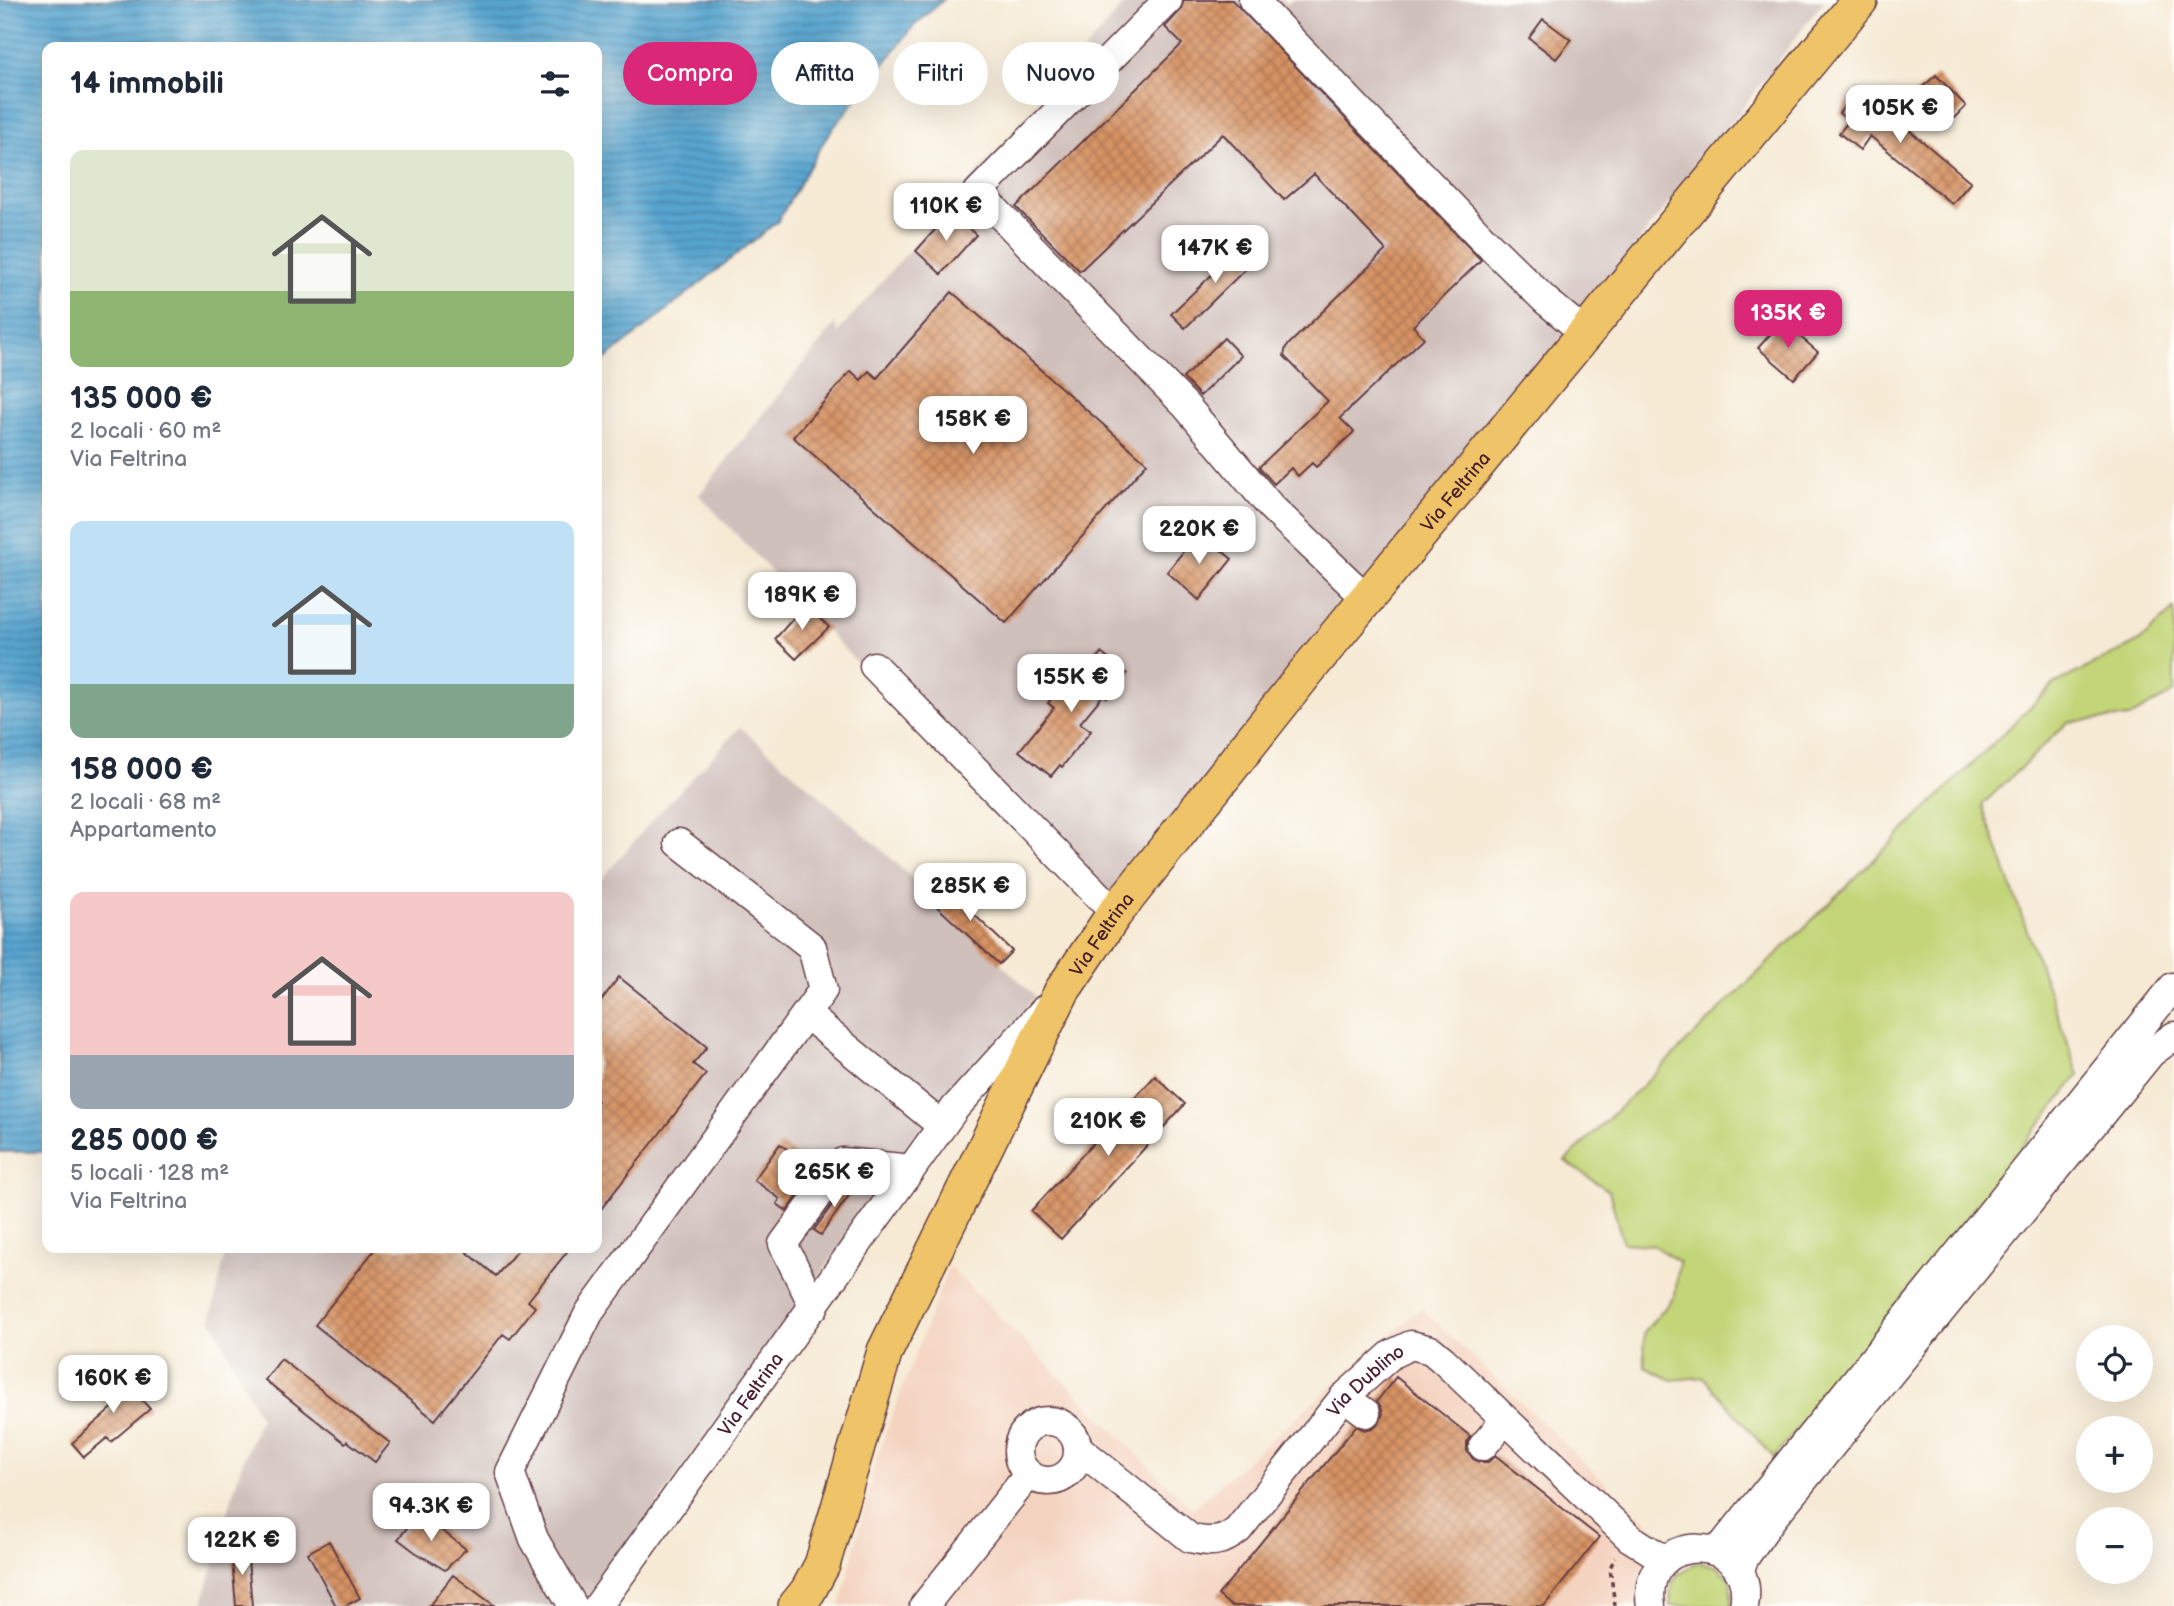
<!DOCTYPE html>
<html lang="it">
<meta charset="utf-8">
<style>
body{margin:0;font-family:"Balsamiq Sans",sans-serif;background:#f2f2f3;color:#1f2937;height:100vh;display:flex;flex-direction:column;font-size:26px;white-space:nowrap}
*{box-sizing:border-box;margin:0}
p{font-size:23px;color:#747a83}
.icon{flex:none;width:38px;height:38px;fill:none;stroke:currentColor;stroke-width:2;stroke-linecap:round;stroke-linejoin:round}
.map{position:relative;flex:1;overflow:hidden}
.side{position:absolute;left:42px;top:42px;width:560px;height:1211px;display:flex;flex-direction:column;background:#fff;border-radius:14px;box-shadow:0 7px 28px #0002}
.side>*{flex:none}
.top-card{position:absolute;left:623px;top:42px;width:665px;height:63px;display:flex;gap:14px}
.fabs{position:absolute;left:2076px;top:1325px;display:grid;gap:14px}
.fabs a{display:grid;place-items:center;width:77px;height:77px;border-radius:50%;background:#fff;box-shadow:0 7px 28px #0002;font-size:35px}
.price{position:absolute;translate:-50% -60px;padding:0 16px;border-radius:14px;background:#fff;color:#222;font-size:23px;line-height:46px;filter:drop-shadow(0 2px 4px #0008)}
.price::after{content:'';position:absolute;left:50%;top:42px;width:21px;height:16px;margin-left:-10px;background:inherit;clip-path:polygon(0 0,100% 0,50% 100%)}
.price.on{background:#db2777;color:#fff}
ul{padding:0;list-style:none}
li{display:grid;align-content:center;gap:14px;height:371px;padding:0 28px}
li span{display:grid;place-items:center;height:217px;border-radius:14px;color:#555}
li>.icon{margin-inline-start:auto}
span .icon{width:126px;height:126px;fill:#fffc;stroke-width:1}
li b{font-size:30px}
h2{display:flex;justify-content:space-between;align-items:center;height:84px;padding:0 28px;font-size:30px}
.pill{padding:0 24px;border-radius:32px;background:#fff;box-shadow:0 7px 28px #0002;font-size:24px;line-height:63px}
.pill.on{background:#db2777;color:#fff}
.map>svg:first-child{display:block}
.built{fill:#f4d3c0}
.industrial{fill:#d0c0bc}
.grass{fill:#c3d578;stroke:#867a52;stroke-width:2}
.water{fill:url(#water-rules);stroke:#50627d;stroke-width:2}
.building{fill:url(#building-cross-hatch)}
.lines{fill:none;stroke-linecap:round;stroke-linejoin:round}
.minor-casing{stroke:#643d44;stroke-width:31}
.major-casing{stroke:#643d44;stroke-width:38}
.path{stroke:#643d44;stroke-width:3.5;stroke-dasharray:5 5;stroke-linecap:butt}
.minor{stroke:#fff;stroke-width:28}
.major{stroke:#efc469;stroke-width:35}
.labels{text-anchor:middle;stroke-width:5;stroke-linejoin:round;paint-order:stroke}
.street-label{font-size:19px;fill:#4a1f2b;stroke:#fdfcf7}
</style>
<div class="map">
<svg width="2174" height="1606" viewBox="0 0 2174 1606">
<defs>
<pattern id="water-rules" width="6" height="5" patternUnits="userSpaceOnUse" patternTransform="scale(1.75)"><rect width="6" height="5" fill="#56a4cf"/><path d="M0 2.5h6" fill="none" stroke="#4985a8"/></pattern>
<pattern id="building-cross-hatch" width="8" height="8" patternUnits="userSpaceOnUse" patternTransform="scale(1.75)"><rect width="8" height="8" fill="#d69363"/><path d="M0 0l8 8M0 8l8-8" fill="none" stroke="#b07752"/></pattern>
</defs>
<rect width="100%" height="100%" fill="#fdfcf7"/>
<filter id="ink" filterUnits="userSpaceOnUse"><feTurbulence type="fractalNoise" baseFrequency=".0143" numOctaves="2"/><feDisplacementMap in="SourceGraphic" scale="14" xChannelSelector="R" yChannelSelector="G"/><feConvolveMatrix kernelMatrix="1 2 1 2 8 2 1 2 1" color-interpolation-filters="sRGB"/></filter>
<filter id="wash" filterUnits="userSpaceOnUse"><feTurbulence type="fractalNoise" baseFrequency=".00686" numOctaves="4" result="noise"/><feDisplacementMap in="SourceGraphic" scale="28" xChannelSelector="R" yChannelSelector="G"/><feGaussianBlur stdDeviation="1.57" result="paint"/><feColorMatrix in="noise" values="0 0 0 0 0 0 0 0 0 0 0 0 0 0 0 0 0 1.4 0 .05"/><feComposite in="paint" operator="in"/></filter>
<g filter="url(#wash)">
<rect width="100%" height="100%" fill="#f6ead5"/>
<!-- built -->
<path class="built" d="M 949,1266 L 1192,1509 L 1421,1308 L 1664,1539 L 1639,1577 L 1639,1606 L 840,1606 L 878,1453 Z"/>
<!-- industrial -->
<path class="industrial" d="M 1128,0 L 1283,0 L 1287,4 L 1291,0 L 1824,0 L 1702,162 L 1102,913 L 864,670 L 699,495 L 836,323 L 837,333 Z
M 740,727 L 879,847 L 1035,996 L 886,1183 L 585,1606 L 202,1606 L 240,1469 L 260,1418 L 211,1318 L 226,1250 L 231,1248 L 597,1248 L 597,884 L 651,822 Z"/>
<!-- grass -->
<path class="grass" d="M 2174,609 L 2174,692 L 2130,717 L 2068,722 L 1982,805 L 2079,1075 L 1774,1458 L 1703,1377 L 1672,1380 L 1645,1367 L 1644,1332 L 1675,1296 L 1679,1262 L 1652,1245 L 1623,1243 L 1609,1191 L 1565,1161 L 2054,684 L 2140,641 Z
M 1698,1563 L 1716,1566 L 1730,1579 L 1732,1606 L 1671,1606 C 1668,1581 1675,1573 1698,1563 Z"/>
<!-- water -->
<path class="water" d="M 0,0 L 943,0 L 914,26 L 827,136 L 778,221 L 597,366 L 597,47 L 47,47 L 47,1152 L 0,1152 Z"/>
<g id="blocks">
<!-- building -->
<path class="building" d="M 1184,0 L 1232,0 L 1481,260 L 1413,326 L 1424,338 L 1340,418 L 1354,432 L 1316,467 L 1312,463 L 1298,476 L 1291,468 L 1274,484 L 1259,467 L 1328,401 L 1284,356 L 1286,347 L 1386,250 L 1314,174 L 1284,200 L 1223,134 L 1080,271 L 1016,207 L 1182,44 L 1165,27 L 1180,11 Z
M 1543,19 L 1571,40 L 1556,59 L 1529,38 Z
M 1936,75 L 1966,106 L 1946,126 L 1915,94 Z
M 1859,88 L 1971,182 L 1952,204 L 1870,136 L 1860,150 L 1839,133 L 1849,121 L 1839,113 Z
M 951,212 L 976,235 L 941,274 L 916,251 Z
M 1246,242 L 1259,256 L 1185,328 L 1171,314 Z
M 952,292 L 1147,463 L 1006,623 L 793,437 L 851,371 L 861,380 L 869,371 L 877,378 Z
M 1782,321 L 1818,352 L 1794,379 L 1758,348 Z
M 1224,338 L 1241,356 L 1200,396 L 1183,378 Z
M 1199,532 L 1232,559 L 1199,600 L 1167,572 Z
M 805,605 L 829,627 L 796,659 L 775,639 Z
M 1101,653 L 1127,674 L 1107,698 L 1103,695 L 1080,723 L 1091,731 L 1062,767 L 1060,765 L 1051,776 L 1019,751 L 1054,708 L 1048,703 L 1077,666 L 1085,672 Z
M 953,881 L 965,893 L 958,899 L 1012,951 L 999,964 L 932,902 Z
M 619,977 L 707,1047 L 693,1064 L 706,1074 L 597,1214 L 597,1006 Z
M 1155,1076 L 1185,1104 L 1061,1239 L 1031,1211 Z
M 780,1144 L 805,1162 L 811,1155 L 822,1163 L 787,1211 L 777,1204 L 780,1199 L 754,1180 Z
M 849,1182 L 855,1187 L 821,1235 L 814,1230 Z
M 376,1248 L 462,1248 L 496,1276 L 519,1248 L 570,1248 L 528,1301 L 535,1307 L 510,1339 L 503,1334 L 435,1420 L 315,1325 Z
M 281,1359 L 390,1443 L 375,1462 L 347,1441 L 345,1443 L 265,1380 Z
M 117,1372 L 150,1409 L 111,1442 L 107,1438 L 84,1457 L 72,1443 L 116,1405 L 99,1388 Z
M 1396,1377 L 1470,1436 L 1467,1442 L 1467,1451 L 1473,1459 L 1479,1462 L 1488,1462 L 1496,1456 L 1599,1537 L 1544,1606 L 1231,1606 L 1218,1595 L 1356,1426 L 1365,1430 L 1372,1428 L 1379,1423 L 1383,1414 L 1381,1407 L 1377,1401 Z
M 419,1513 L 466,1549 L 445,1570 L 415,1552 L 398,1539 Z
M 329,1541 L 360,1598 L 345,1606 L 336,1606 L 308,1553 Z
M 247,1548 L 252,1606 L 236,1606 L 231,1549 Z
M 453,1575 L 495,1606 L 429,1606 Z"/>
</g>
</g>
<g filter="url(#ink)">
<use href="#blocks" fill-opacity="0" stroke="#643d44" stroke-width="2"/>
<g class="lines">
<defs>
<g id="minor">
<path d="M 1168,0 L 978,192 L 1186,406 L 1271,507 L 1367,599"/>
<path d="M 1253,0 L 1487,243 L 1545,300 L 1586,334"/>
<path d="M 874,666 L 1115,913"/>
<path d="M 806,1014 L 942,1126"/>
<path d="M 814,1307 L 783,1244 L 843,1162 L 911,1169"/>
<path d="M 1344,1397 L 1366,1413"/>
<circle cx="1048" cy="1451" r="30"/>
<path d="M 1483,1446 L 1505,1420"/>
<path id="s1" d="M 1078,1448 L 1190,1538 C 1210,1543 1222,1543 1238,1530 L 1344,1397 L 1392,1354 L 1411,1345 L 1431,1350 L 1443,1360 L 1630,1538 L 1665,1560"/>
<path d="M 1718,1551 L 2173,987"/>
<path d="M 1739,1571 L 1745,1557 L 1771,1520 L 2151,1053 L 2174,1036"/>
<path d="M 573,1606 L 534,1539 L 510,1472 L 589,1313 L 823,990 L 812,947 L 679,843"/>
<path id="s2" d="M 598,1606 L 955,1108 L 1045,1009"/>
<path d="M 924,1606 L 1029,1474"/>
<path d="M 1651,1606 C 1639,1528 1758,1531 1744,1606"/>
</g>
<g id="major">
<path id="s3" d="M 796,1606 L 808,1591 L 822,1565 L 885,1351 L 1062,991 L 1115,913 L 1307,671 L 1860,0"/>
</g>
</defs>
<!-- minor casing -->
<use href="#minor" class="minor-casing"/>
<!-- major casing -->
<use href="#major" class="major-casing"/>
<!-- path -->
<path class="path" d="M 1615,1606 L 1610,1568 L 1615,1557"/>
<!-- minor -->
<use href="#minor" class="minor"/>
<!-- major -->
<use href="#major" class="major"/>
</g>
</g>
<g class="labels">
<!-- street labels -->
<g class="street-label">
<text dy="7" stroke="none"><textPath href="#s3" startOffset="1309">Via Feltrina</textPath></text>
<text dy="7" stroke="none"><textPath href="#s3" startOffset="742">Via Feltrina</textPath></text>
<text dy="7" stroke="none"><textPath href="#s1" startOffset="392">Via Dublino</textPath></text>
<text dy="7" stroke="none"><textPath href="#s2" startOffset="261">Via Feltrina</textPath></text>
</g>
</g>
</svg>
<div class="fabs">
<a><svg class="icon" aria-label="locate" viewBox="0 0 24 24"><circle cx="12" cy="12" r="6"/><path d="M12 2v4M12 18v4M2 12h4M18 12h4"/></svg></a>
<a>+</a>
<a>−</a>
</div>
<b class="price" style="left:1900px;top:145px">105K €</b>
<b class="price" style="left:946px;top:243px">110K €</b>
<b class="price" style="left:1215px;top:285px">147K €</b>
<b class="price on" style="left:1788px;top:350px">135K €</b>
<b class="price" style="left:973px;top:456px">158K €</b>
<b class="price" style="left:1199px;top:566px">220K €</b>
<b class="price" style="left:802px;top:632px">189K €</b>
<b class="price" style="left:1071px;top:714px">155K €</b>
<b class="price" style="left:970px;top:923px">285K €</b>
<b class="price" style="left:1108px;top:1158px">210K €</b>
<b class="price" style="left:834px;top:1209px">265K €</b>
<b class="price" style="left:113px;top:1415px">160K €</b>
<b class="price" style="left:431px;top:1543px">94.3K €</b>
<b class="price" style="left:242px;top:1577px">122K €</b>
<div class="top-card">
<a class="pill on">Compra</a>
<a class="pill">Affitta</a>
<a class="pill">Filtri</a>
<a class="pill">Nuovo</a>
</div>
<section class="side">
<h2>14 immobili<svg class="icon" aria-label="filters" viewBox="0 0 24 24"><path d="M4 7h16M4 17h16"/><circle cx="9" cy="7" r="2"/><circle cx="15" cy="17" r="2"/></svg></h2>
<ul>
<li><span style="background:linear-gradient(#dfe7d0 65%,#8fb573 0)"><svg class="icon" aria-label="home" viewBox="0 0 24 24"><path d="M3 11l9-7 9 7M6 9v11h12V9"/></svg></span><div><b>135 000 €</b><p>2 locali · 60 m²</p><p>Via Feltrina</p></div></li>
<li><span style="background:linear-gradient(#bfe0f5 75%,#7fa58c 0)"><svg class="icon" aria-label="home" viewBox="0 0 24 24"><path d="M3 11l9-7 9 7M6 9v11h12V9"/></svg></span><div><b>158 000 €</b><p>2 locali · 68 m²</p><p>Appartamento</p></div></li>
<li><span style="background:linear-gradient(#f6c9c9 75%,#9aa5b1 0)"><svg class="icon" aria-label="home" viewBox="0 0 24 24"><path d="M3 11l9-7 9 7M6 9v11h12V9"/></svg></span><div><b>285 000 €</b><p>5 locali · 128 m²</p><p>Via Feltrina</p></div></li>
</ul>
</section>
</div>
